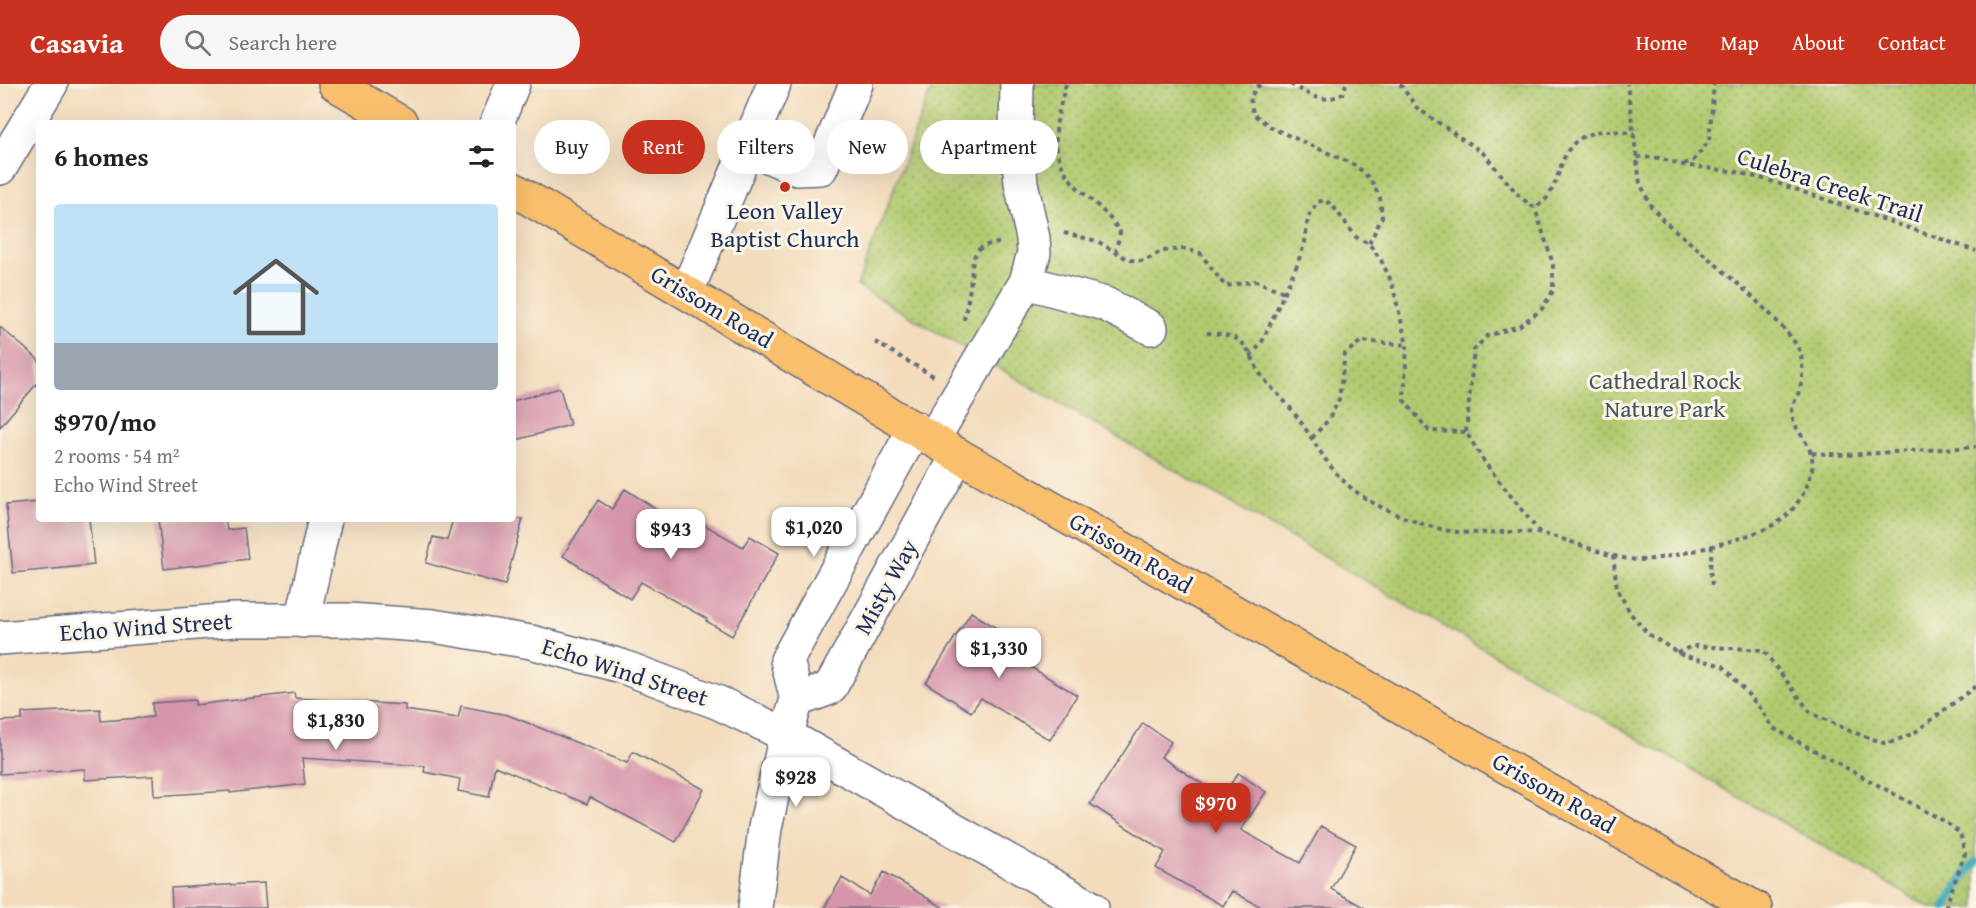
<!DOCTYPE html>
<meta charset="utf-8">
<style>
body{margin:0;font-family:"Gentium Book Plus",serif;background:#f6f6f6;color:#222;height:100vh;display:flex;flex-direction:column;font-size:22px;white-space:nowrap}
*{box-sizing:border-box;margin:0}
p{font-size:20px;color:#767676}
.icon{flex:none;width:33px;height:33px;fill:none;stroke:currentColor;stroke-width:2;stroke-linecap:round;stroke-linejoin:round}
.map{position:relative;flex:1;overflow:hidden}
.sheet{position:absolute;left:36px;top:36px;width:480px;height:402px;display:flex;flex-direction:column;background:#fff;border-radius:6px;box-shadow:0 6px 24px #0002}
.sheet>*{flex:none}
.guide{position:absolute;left:534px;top:36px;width:570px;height:54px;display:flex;gap:12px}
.price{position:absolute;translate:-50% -51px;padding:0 14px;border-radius:12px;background:#fff;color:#222;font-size:20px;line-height:39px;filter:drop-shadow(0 2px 3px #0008)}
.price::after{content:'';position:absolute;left:50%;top:36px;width:18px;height:14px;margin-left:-9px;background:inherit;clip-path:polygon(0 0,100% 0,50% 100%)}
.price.selected{background:#c8321e;color:#fff}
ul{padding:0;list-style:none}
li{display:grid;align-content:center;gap:12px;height:318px;padding:0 18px}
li+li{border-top:2px solid #e0e0e0}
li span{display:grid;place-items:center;height:186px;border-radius:6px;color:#555}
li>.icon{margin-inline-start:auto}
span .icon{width:108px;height:108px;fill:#fffc;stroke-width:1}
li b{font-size:26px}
h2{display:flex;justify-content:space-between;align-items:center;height:72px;padding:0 18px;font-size:26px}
.chip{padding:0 21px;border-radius:27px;background:#fff;box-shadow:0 6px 24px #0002;font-size:21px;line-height:54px}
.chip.selected{background:#c8321e;color:#fff}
header{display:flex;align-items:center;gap:36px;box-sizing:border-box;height:84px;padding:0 30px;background:#c8321e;color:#fff}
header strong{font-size:28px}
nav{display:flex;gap:33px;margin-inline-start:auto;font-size:21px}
.search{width:420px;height:54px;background:#f6f6f6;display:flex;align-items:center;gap:15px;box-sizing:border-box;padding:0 21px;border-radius:33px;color:#767676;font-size:22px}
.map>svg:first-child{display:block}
.park{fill:url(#park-dots);stroke:#667c66;stroke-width:1.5}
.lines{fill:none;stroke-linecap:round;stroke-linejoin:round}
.stream{stroke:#3baab9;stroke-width:9}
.building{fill:#d695aa}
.minor-casing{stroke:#676b7f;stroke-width:36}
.major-casing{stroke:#676b7f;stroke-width:36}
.path{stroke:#676b7f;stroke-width:4;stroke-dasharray:4.5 4.5;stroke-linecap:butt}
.minor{stroke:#fff;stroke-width:33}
.major{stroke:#f9bf6d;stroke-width:33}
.poi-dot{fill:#c8321e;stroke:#fcf5e5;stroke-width:2}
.labels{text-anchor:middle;stroke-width:6;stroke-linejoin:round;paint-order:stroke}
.street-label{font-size:24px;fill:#1b2f5e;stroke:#fcf5e5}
.poi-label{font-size:24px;fill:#1b2f5e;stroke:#fcf5e5}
.park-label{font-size:24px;fill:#405662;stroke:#fcf5e5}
</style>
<header>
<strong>Casavia</strong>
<div class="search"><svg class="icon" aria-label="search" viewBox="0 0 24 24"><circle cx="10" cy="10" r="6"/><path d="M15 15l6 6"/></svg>Search here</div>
<nav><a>Home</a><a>Map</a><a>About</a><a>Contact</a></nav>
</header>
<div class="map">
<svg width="1976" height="824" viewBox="0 0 1976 824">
<defs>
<pattern id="park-dots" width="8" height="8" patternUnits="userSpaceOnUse" patternTransform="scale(1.5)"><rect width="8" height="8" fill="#b1ca6f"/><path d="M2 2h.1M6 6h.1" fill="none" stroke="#8fa45e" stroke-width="1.8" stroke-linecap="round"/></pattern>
</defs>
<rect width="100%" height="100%" fill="#fcf5e5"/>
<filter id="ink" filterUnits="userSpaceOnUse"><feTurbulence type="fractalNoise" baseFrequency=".0167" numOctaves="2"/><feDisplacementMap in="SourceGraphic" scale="12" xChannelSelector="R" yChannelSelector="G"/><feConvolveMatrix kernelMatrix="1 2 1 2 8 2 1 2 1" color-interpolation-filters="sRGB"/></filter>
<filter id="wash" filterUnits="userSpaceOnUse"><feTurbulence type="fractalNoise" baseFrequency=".008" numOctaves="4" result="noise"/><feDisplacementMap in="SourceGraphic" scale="24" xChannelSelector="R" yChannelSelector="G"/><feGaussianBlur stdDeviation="1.35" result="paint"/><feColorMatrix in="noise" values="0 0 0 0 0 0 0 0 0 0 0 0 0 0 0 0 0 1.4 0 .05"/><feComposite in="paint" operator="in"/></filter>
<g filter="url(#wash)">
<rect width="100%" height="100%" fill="#f3dbbc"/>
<!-- park -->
<path class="park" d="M 933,0 L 1976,0 L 1976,824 L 1930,824 L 857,202 Z"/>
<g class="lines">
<!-- stream -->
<path class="stream" d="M 1945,823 L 1966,789 L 1976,778"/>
</g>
<g id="blocks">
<!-- building -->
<path class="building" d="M 0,243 L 39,276 L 39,297 L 0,343 Z
M 560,304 L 570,341 L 513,357 L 513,317 Z
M 625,405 L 692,448 L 698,437 L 743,463 L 750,452 L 779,469 L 732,552 L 706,537 L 707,535 L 641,498 L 630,515 L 563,472 L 598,416 L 612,425 Z
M 39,418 L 39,435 L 89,435 L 94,481 L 13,489 L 6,421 Z
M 158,435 L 225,435 L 227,446 L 244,444 L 248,475 L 164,485 Z
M 453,435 L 523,435 L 505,501 L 426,479 L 433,453 L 447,456 Z
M 971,528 L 1017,557 L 1009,570 L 1077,611 L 1050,656 L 981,614 L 971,628 L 926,599 Z
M 294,609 L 295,614 L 405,621 L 405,626 L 458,634 L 461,622 L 508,631 L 627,679 L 633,668 L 704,705 L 676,758 L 590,713 L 587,720 L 495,682 L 489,713 L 458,707 L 460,695 L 424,688 L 425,682 L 302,674 L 305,700 L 230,709 L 230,707 L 154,712 L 153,692 L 85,696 L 85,685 L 0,690 L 0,637 L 22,636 L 22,629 L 100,625 L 101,637 L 153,633 L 152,619 L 195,616 L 195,621 Z
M 1143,639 L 1171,658 L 1161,673 L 1222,713 L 1238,689 L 1266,708 L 1241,746 L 1300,779 L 1321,742 L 1356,761 L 1331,805 L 1365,824 L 1263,824 L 1232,807 L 1223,822 L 1156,784 L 1165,768 L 1090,720 Z
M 884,788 L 944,824 L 824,824 L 842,794 L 870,811 Z
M 264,799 L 266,824 L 172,824 L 171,804 Z"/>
</g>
</g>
<g filter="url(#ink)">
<use href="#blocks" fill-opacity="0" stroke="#676b7f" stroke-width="1.5"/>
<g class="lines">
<defs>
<path id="minor" d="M 497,39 L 513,0
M 748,63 L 797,85 L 821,84 L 856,0
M 0,84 L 51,0
M 1026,198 L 1105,220 L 1151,244
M 687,207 L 774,0
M 933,355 L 1026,198 L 1034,169 L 1033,154 L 1021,99 L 1016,46 L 1017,0
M 302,537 L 325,435
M 0,554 L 235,536 L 349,536 L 433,542 L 531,558 L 621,582 L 719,619 L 786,651 L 1092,824
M 797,616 L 830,604 L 958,371
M 755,824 L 765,744 L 786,651 L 797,616 L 787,576 L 915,344"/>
<path id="major" d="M 335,0 L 401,39
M 513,105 L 958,371 L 1755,824"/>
</defs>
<!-- minor casing -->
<use href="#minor" class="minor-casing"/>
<!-- major casing -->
<use href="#major" class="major-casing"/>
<!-- path -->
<path class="path" d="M 1066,0 C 1054,43 1046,74 1082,108 C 1096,120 1110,132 1120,148 L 1116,166
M 1260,0 L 1250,13 L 1253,30 L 1272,44 L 1355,81 L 1371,96 L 1380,114 L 1382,133 L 1369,160
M 1290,0 C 1309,10 1322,22 1343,9 L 1346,0
M 1400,0 L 1417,24 L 1483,69 L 1520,113 L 1535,124 C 1538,121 1543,119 1546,115 C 1565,91 1556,58 1596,48 C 1607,45 1623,49 1634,49
M 1637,73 L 1659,74 L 1683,81 L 1737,88 L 1771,97 L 1976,167
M 1684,80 L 1694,76 L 1709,57 L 1714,0
M 1064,149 L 1097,157 L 1129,176 L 1144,177 L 1162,167 L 1185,165 L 1200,169 L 1225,202 L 1256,197 L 1284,208
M 964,236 C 966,224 969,213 970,202 C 974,177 968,160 1001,159
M 1207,249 C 1219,250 1233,250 1242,259 C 1251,267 1254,281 1261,291 C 1271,305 1285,316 1295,330 C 1320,363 1328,390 1365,414 C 1386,428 1433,446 1458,448 C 1486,451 1515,445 1542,450 C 1575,456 1605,474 1639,476 C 1662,477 1761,452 1780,437 C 1795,426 1809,404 1812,385 C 1816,359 1792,349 1792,327 C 1792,320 1797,314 1799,307 C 1803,296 1803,282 1801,271 C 1795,243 1690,159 1663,136 L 1651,122 L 1640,99 L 1627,0
M 875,258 L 935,293
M 1250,272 L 1261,260 L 1297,181 L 1305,158 L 1308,133 L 1318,118 L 1325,116 L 1333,122 L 1356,153 L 1369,160 L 1381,176 L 1392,199 L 1407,261 L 1404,316 L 1429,347 L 1466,348 L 1485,379 L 1540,449
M 1466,348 L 1474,266 L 1487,252 L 1519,242 L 1541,226 L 1553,207 L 1553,180 L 1535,124
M 1312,354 L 1329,335 L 1339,315 L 1345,270 L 1361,257 L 1407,261
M 1812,369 L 1845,371 L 1976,363
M 1712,461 L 1710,486 L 1712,501
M 1613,471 L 1617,505 L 1631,530 L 1648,550 L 1682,571 L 1723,582 L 1761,625 L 1773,644 L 1942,736 L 1960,749 L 1965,770 L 1945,824
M 1677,569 L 1692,562 L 1763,566 L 1811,629 L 1850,647 L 1887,660 L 1914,649 L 1976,602"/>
<!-- minor -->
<use href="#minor" class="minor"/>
<!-- major -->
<use href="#major" class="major"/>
</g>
</g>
<!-- markers -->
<circle class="poi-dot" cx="785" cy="103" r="6"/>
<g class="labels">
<!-- street labels -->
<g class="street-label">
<text transform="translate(1830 101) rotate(18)" y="8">Culebra Creek Trail</text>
<text transform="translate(712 223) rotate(31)" y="8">Grissom Road</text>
<text transform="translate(1131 469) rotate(30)" y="8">Grissom Road</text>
<text transform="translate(886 503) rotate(-61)" y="8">Misty Way</text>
<text transform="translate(146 543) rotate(-4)" y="8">Echo Wind Street</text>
<text transform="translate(625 588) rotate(18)" y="8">Echo Wind Street</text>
<text transform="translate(1554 709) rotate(30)" y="8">Grissom Road</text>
</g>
<!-- poi labels -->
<g class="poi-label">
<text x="785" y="135">Leon Valley<tspan x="785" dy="28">Baptist Church</tspan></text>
</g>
<!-- park labels -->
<g class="park-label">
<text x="1665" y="305">Cathedral Rock<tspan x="1665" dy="28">Nature Park</tspan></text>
</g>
</g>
</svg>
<b class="price" style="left:814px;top:474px">$1,020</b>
<b class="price" style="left:671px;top:476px">$943</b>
<b class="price" style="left:999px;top:595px">$1,330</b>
<b class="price" style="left:336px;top:667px">$1,830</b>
<b class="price" style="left:796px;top:724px">$928</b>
<b class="price selected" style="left:1216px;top:750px">$970</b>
<div class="guide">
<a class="chip">Buy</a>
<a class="chip selected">Rent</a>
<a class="chip">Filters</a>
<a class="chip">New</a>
<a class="chip">Apartment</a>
</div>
<section class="sheet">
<h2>6 homes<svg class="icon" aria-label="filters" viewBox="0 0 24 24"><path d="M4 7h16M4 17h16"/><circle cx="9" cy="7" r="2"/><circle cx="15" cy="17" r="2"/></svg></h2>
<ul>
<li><span style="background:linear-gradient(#bfe0f5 75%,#9aa5b1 0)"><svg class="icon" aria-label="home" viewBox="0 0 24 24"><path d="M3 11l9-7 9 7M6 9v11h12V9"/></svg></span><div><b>$970/mo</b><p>2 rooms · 54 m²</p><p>Echo Wind Street</p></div></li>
</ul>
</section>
</div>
